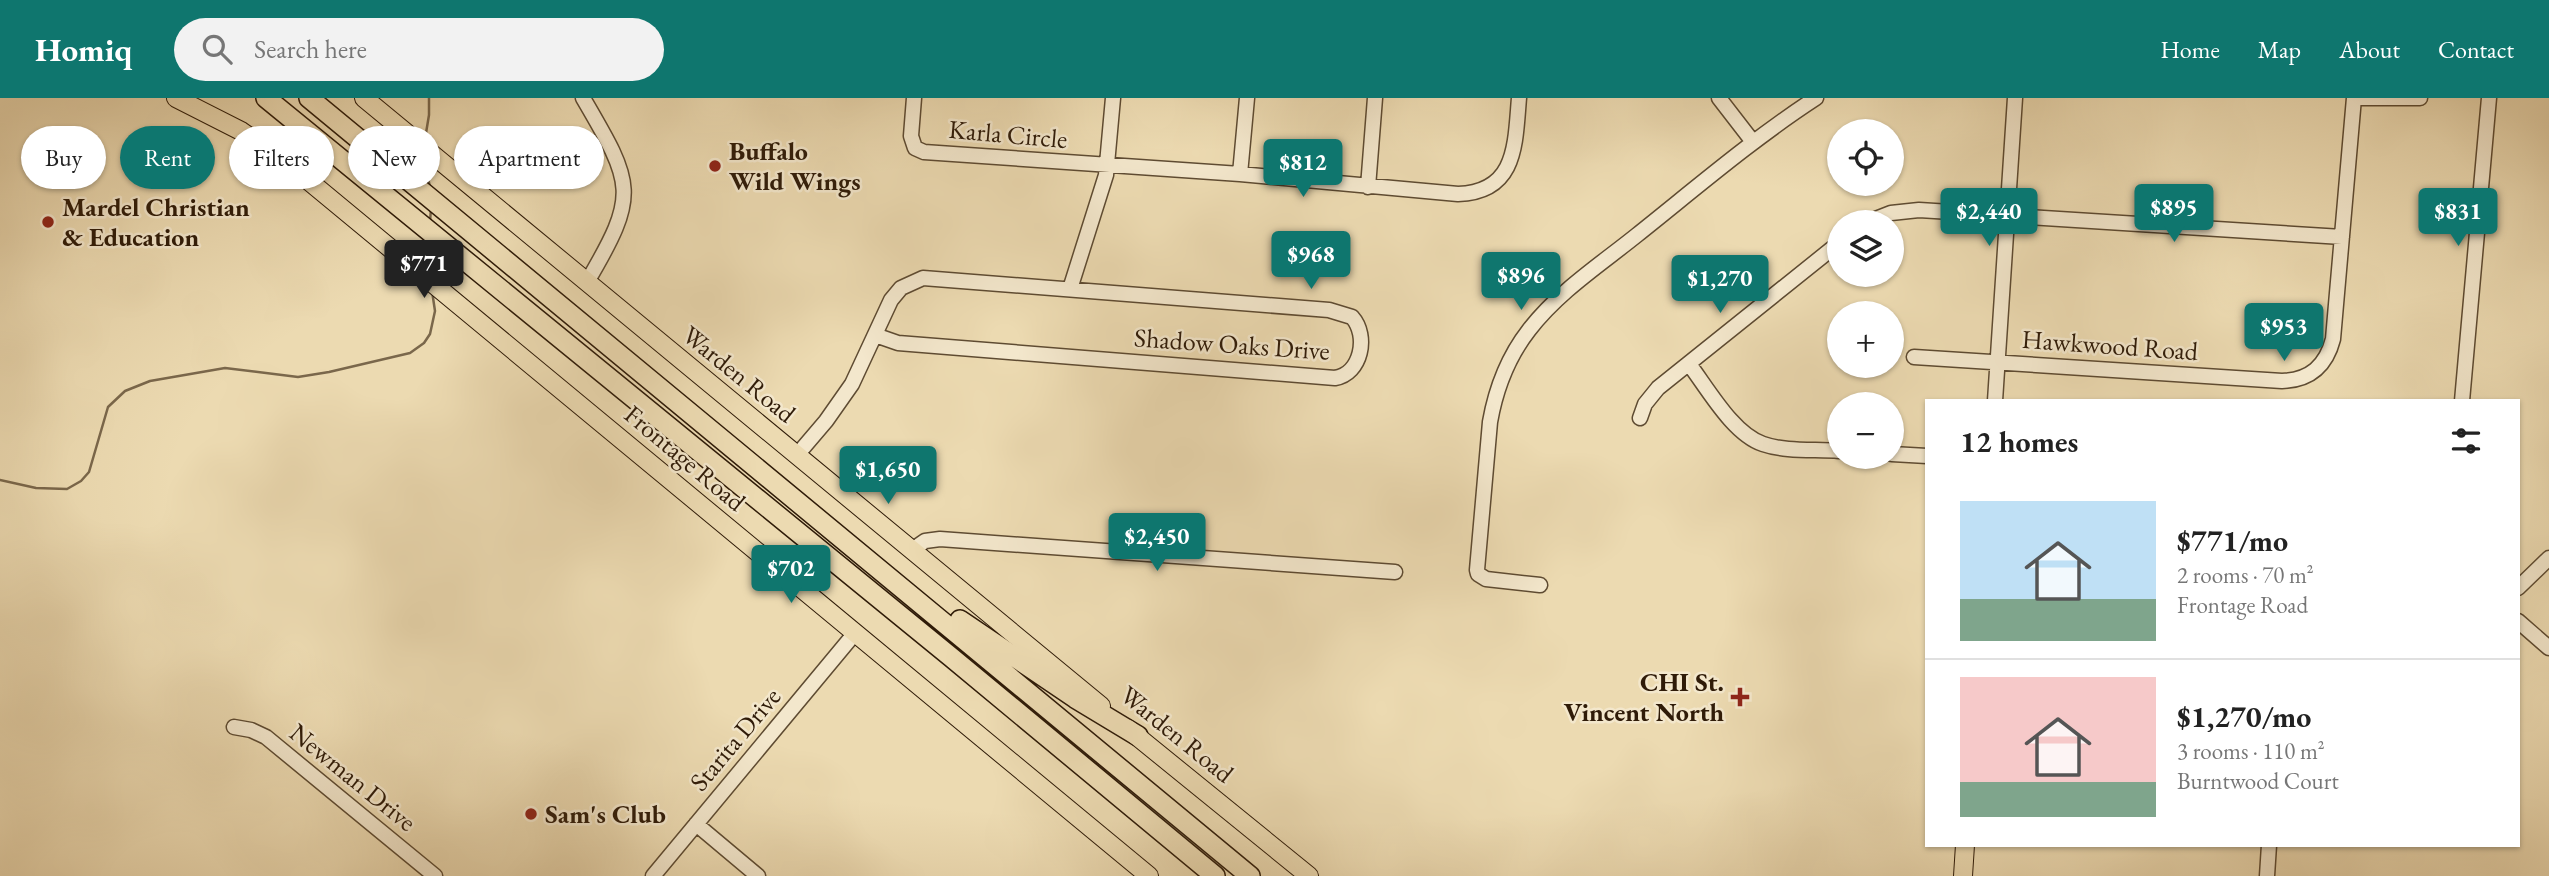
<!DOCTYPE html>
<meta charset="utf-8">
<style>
body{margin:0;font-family:"EB Garamond",serif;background:#f2f2f2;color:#222;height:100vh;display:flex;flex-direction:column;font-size:26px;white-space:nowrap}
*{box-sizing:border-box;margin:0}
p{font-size:23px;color:#767676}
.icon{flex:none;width:38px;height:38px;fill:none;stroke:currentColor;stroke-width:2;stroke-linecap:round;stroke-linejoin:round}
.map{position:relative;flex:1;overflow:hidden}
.details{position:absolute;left:1925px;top:301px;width:595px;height:448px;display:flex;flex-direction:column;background:#fff;border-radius:0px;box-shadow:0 2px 5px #0004}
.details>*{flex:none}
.top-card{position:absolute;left:21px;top:28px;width:665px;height:63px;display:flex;gap:14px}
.controls{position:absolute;left:1827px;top:21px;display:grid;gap:14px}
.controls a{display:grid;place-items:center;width:77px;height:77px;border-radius:50%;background:#fff;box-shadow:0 2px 5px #0004;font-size:35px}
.price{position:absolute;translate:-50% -60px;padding:0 16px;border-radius:7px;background:#0f766e;color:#fff;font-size:23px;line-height:46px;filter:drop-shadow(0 2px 4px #0008)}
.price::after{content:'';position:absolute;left:50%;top:42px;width:21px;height:16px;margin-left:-10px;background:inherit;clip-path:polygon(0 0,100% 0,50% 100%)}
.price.selected{background:#222;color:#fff}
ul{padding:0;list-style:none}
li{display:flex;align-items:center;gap:21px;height:175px;padding:0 35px}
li+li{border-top:2px solid #e0e0e0}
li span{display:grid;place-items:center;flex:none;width:196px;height:140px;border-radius:0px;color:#555}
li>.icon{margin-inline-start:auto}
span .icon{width:84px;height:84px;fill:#fffc;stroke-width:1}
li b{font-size:30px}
h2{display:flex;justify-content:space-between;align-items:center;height:84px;padding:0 35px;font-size:30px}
.chip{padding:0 24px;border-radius:32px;background:#fff;box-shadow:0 2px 5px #0004;font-size:24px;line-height:63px}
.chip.selected{background:#0f766e;color:#fff}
header{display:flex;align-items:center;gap:42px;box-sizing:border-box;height:98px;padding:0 35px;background:#0f766e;color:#fff}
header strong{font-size:33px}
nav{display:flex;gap:38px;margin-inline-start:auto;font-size:24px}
.search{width:490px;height:63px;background:#f2f2f2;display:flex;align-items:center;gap:18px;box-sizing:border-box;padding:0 24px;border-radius:38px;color:#767676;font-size:26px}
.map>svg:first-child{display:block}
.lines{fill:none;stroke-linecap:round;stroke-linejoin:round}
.stream{stroke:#7a674b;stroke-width:2.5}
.minor-casing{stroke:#5e4b32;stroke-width:17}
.major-casing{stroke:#2f1b08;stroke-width:20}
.highway-casing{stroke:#2f1b08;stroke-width:22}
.minor{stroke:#f3e7cc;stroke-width:14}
.major{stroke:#ecdab1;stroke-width:18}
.highway{stroke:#ecdab1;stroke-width:19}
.poi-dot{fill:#8f2418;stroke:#f3e7cc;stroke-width:2.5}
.labels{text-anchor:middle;stroke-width:5;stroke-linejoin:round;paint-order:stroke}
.street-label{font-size:26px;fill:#2f1b08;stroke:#f3e7cc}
.poi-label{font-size:26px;font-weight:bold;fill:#2f1b08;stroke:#f3e7cc;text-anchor:start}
</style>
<header>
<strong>Homiq</strong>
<div class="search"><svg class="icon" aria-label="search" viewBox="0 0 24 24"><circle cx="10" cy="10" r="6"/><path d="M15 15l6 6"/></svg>Search here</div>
<nav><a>Home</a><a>Map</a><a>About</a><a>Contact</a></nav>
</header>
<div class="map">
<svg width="2549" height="778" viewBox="0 0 2549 778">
<rect width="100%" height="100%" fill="#ecdab1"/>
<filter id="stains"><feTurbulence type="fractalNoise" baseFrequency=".00286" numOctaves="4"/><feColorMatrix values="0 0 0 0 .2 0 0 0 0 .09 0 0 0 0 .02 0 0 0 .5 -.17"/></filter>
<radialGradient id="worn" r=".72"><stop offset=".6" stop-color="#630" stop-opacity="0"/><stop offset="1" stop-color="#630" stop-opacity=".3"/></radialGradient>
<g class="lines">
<!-- stream -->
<path class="stream" d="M 425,41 L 429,17 L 429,0
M 423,58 L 430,89
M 430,124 L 431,110
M 429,145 L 430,173
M 0,382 L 36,390 L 67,391 L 81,383 L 89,374 L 108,309 L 125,293 L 150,283 L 225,270 L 298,279 L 329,274 L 410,255 L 424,245 L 430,236 L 435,213 L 432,193"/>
<defs>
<path id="minor" d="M 583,0 C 634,87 639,96 587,184
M 914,0 L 911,38 L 915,50 L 924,54 L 1240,76 L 1458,96 C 1517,94 1515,46 1519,0
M 1719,0 L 1753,44
M 2361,0 L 2420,0
M 1240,76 L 1247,0
M 1368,89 L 1375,0
M 1868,124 L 1891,115 L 1919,112 L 2342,139
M 1070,191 L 1106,77 L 1113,0
M 1914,259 L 2282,283 C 2310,282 2326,268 2333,241 L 2354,0
M 1689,266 C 1708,291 1733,336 1763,346 C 1786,354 1815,351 1839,353
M 1995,303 L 2015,0
M 2462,303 L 2489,0
M 1640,320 L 1645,306 L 1658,290 L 1839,145
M 1892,356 L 1927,358
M 797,357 L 826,323 L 852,286 L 891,202 L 901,190 L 923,180 L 1329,212 L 1352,219 C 1369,238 1361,276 1335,280 L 898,245 L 875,237
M 912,452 L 925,443 L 940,441 L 1395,474
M 1540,487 L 1486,481 L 1478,476 L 1477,472 L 1490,324 C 1496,290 1508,259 1529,232 C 1558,194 1601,166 1637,137 C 1696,90 1753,41 1816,0
M 2518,490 L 2549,460
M 2518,523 L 2549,550
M 234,629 L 251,632 L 266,639 L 435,778
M 696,726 L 758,778
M 653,778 L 855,535
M 2267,778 L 2269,747"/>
<path id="major" d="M 176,0 L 241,33 L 292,69 L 1149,778
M 364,0 L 1101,608
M 1128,631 L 1309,778
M 1963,778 L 1965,747"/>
<path id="highway" d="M 266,0 L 951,559 L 1215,778
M 309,0 L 1250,778
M 960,522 L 1075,600 L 1138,638"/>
</defs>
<!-- minor casing -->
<use href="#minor" class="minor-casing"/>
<!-- major casing -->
<use href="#major" class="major-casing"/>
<!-- highway casing -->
<use href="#highway" class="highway-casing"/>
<!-- minor -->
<use href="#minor" class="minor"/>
<!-- major -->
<use href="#major" class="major"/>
<!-- highway -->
<use href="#highway" class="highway"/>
</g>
<!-- markers -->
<g class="poi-dot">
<circle cx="715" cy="68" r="7"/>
<circle cx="48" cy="124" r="7"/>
<path d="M1736.5 588.5h7v7h7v7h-7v7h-7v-7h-7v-7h7z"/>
<circle cx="531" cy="716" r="7"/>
</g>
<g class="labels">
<!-- street labels -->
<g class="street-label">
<text transform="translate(1008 36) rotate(5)" y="9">Karla Circle</text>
<text transform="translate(1232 246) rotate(4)" y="9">Shadow Oaks Drive</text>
<text transform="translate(2110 247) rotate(4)" y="9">Hawkwood Road</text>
<text transform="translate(739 276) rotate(39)" y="9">Warden Road</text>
<text transform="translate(685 360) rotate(40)" y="9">Frontage Road</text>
<text transform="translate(1177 636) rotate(39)" y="9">Warden Road</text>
<text transform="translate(735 641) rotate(-50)" y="9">Starita Drive</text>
<text transform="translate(353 679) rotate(39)" y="9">Newman Drive</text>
</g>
<!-- poi labels -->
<g class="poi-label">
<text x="729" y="62">Buffalo<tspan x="729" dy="30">Wild Wings</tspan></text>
<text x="62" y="118">Mardel Christian<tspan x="62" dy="30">&amp; Education</tspan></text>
<text x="1724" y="593" text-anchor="end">CHI St.<tspan x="1724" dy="30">Vincent North</tspan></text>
<text x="545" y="725">Sam's Club</text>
</g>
</g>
<rect width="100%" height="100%" filter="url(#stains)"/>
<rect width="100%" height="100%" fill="url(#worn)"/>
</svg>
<div class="controls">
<a><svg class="icon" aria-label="locate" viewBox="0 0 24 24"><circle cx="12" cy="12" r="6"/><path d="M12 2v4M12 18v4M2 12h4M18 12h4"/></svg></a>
<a><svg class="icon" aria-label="layers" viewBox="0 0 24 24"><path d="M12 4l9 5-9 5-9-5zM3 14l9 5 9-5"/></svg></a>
<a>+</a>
<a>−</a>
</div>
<b class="price" style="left:1303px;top:101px">$812</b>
<b class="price" style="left:2174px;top:146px">$895</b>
<b class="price" style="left:1989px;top:150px">$2,440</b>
<b class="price" style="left:2458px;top:150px">$831</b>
<b class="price" style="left:1311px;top:193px">$968</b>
<b class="price selected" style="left:424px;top:202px">$771</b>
<b class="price" style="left:1521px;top:214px">$896</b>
<b class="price" style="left:1720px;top:217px">$1,270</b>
<b class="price" style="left:2284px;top:265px">$953</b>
<b class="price" style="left:888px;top:408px">$1,650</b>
<b class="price" style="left:1157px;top:475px">$2,450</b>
<b class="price" style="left:791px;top:507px">$702</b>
<div class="top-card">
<a class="chip">Buy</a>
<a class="chip selected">Rent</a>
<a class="chip">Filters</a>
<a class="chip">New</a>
<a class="chip">Apartment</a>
</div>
<section class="details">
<h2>12 homes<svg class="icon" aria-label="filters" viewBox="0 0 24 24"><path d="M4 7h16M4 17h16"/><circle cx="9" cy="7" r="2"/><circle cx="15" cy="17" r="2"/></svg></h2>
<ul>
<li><span style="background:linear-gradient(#bfe0f5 70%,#7fa58c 0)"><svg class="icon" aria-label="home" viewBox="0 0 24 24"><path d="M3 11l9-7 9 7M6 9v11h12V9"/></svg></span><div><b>$771/mo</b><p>2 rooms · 70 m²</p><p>Frontage Road</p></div></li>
<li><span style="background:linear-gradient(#f6c9c9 75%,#7fa58c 0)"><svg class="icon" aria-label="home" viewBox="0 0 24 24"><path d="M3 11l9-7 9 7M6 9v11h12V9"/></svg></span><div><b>$1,270/mo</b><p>3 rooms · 110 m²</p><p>Burntwood Court</p></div></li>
</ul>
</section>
</div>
